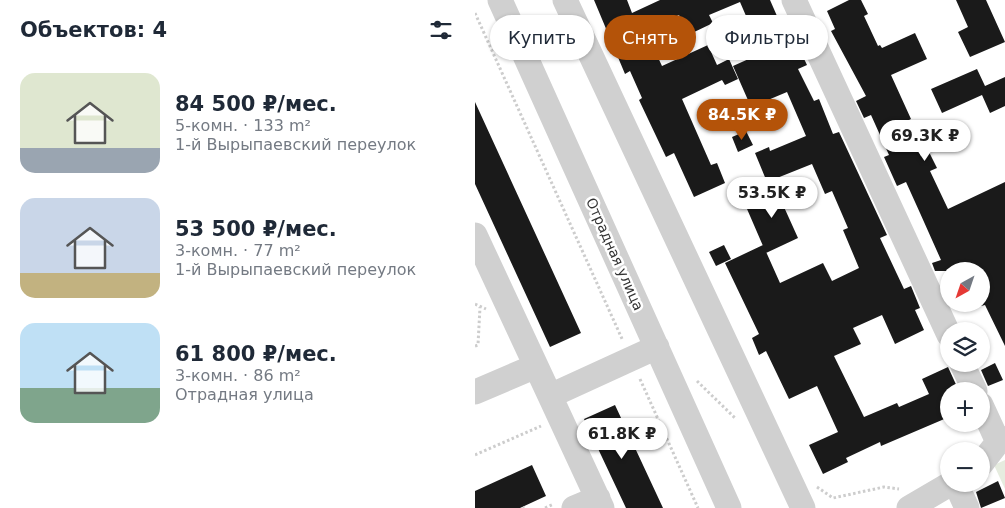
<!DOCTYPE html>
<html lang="ru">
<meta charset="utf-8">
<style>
body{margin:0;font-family:"DejaVu Sans",sans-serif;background:#f6f6f7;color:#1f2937;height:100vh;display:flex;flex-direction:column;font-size:19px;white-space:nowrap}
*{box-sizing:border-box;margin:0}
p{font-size:16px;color:#747a83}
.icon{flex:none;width:28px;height:28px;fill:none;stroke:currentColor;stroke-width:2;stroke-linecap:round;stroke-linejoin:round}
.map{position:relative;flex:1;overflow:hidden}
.panel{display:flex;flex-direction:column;background:#fff;width:475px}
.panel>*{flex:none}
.banner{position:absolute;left:15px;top:15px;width:440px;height:45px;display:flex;gap:10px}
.needle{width:32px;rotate:220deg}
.controls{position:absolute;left:465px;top:262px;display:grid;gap:10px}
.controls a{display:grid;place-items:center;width:50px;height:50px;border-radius:50%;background:#fff;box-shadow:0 1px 4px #0004;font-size:25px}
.price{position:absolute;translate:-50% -42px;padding:0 11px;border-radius:18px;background:#fff;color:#222;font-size:16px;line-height:32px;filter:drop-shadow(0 1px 2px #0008)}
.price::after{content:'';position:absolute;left:50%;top:30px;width:15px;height:11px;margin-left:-8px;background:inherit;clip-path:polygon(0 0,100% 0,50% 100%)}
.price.selected{background:#b45309;color:#fff}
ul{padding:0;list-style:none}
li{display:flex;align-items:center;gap:15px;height:125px;padding:0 20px}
li span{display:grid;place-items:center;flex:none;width:140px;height:100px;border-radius:15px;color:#555}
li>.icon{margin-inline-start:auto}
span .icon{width:60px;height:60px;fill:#fffc;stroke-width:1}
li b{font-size:21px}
h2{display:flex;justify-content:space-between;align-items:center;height:60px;padding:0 20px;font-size:21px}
.pill{padding:0 18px;border-radius:22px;background:#fff;box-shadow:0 1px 4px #0004;font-size:18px;line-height:45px}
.pill.selected{background:#b45309;color:#fff}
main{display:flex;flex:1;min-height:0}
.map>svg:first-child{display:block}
.green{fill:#e6ecdf}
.building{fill:#1a1a1a}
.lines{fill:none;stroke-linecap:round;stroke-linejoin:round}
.path{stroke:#cdcdcd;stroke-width:3;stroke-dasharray:2.5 2.5;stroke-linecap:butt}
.minor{stroke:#d0d0d0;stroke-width:25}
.labels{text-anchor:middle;stroke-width:5;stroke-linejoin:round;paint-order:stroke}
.street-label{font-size:14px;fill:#333;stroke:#fff}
</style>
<main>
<section class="panel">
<h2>Объектов: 4<svg class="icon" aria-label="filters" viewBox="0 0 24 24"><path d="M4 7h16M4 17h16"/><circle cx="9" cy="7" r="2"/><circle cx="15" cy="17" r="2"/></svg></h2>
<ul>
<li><span style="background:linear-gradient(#dfe7d0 75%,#9aa5b1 0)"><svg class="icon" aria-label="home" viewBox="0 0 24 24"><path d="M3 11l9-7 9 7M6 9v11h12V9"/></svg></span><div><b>84 500 ₽/мес.</b><p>5-комн. · 133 m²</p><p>1-й Вырыпаевский переулок</p></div></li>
<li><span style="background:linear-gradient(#c9d6e8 75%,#c2b280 0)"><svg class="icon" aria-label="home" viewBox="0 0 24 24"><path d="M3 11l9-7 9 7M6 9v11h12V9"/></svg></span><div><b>53 500 ₽/мес.</b><p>3-комн. · 77 m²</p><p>1-й Вырыпаевский переулок</p></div></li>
<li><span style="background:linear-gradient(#bfe0f5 65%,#7fa58c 0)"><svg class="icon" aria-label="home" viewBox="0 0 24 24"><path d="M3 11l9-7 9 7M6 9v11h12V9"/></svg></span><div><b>61 800 ₽/мес.</b><p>3-комн. · 86 m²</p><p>Отрадная улица</p></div></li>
</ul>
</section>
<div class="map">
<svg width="530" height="508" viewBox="0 0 530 508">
<rect width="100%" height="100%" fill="#fff"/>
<!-- green -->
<path class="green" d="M 530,460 L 530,489 L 519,465 Z"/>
<!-- building -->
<path class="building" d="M 119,0 L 152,0 L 157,13 L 185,0 L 295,0 L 309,32 L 314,38 L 318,36 L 332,65 L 323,69 L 339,101 L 344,99 L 358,134 L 364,132 L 412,235 L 405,238 L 429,289 L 436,286 L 445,308 L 440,310 L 449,330 L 420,344 L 407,315 L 378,328 L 386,344 L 359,356 L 389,417 L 422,403 L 424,407 L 454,394 L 447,379 L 473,367 L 484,391 L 474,391 L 474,417 L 406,446 L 405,442 L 371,458 L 373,462 L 348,474 L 334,445 L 363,432 L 342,386 L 314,399 L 291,351 L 284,355 L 277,338 L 284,334 L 250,263 L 288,245 L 305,283 L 348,263 L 357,281 L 384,268 L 368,230 L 373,228 L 357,191 L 350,194 L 337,164 L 292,182 L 280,153 L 294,147 L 295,151 L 331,136 L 312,92 L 276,107 L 258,66 L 287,53 L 265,2 L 234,15 L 238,23 L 213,35 L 204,15 L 170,30 L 187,66 L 233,45 L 242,65 L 254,59 L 263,79 L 250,85 L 247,80 L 207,99 L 236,165 L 242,163 L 250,183 L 219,197 L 199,153 L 191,157 L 164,100 L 167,98 L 155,71 L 150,74 Z
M 374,0 L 386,0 L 393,14 L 389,16 L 403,46 L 405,45 L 407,48 L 440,33 L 452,59 L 416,75 L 436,119 L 430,122 L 446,156 L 454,152 L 462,168 L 455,171 L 473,209 L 530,182 L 530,346 L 510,305 L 506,306 L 506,271 L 460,271 L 457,263 L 466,260 L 445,213 L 431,182 L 422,186 L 409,157 L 414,155 L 396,115 L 389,118 L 381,101 L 391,96 L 356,31 L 360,29 L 352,11 Z
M 481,0 L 511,0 L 530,42 L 495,57 L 483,32 L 493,27 Z
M 502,69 L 510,86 L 530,77 L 530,106 L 515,113 L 507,95 L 467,113 L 456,89 Z
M 0,102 L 106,333 L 75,347 L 0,184 Z
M 271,131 L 278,145 L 263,152 L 257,137 Z
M 307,186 L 315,204 L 309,207 L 323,238 L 291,253 L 269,202 Z
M 249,245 L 256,259 L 241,266 L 234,252 Z
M 520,363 L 528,380 L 513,386 L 506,370 Z
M 140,405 L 188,508 L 151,508 L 126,455 L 109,419 Z
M 57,465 L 71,496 L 45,508 L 0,508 L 0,491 Z
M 523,481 L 530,498 L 506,508 L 501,492 Z"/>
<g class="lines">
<!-- path -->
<path class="path" d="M 0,13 L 148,341
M 0,304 L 11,309
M 0,346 L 3,345 L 5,307
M 165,379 L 223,508
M 222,381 L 261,419
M 0,455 L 66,426
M 342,487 L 358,498 L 409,487 L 424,489
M 48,507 L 49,508
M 70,508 L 79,504"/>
<!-- minor -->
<path class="minor" d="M 25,0 L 254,508
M 90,0 L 328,508
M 319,0 L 474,335
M 0,235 L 75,396
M 487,364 L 500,391
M 0,392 L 61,366
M 506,405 L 523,442
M 506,464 L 523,442 L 530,439
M 481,484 L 492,508
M 99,508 L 123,498
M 127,508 L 75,396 L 182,347
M 434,508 L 475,484"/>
</g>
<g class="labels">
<!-- street labels -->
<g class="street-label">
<text transform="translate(140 254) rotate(66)" y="5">Отрадная улица</text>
</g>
</g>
</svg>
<div class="controls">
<a><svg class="needle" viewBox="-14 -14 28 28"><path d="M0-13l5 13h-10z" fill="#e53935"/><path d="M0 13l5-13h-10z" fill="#747a83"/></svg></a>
<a><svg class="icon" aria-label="layers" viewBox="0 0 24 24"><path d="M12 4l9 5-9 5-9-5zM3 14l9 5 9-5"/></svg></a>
<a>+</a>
<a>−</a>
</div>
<b class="price selected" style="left:267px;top:141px">84.5K ₽</b>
<b class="price" style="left:450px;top:162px">69.3K ₽</b>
<b class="price" style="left:297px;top:219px">53.5K ₽</b>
<b class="price" style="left:147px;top:460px">61.8K ₽</b>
<div class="banner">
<a class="pill">Купить</a>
<a class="pill selected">Снять</a>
<a class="pill">Фильтры</a>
</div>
</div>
</main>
